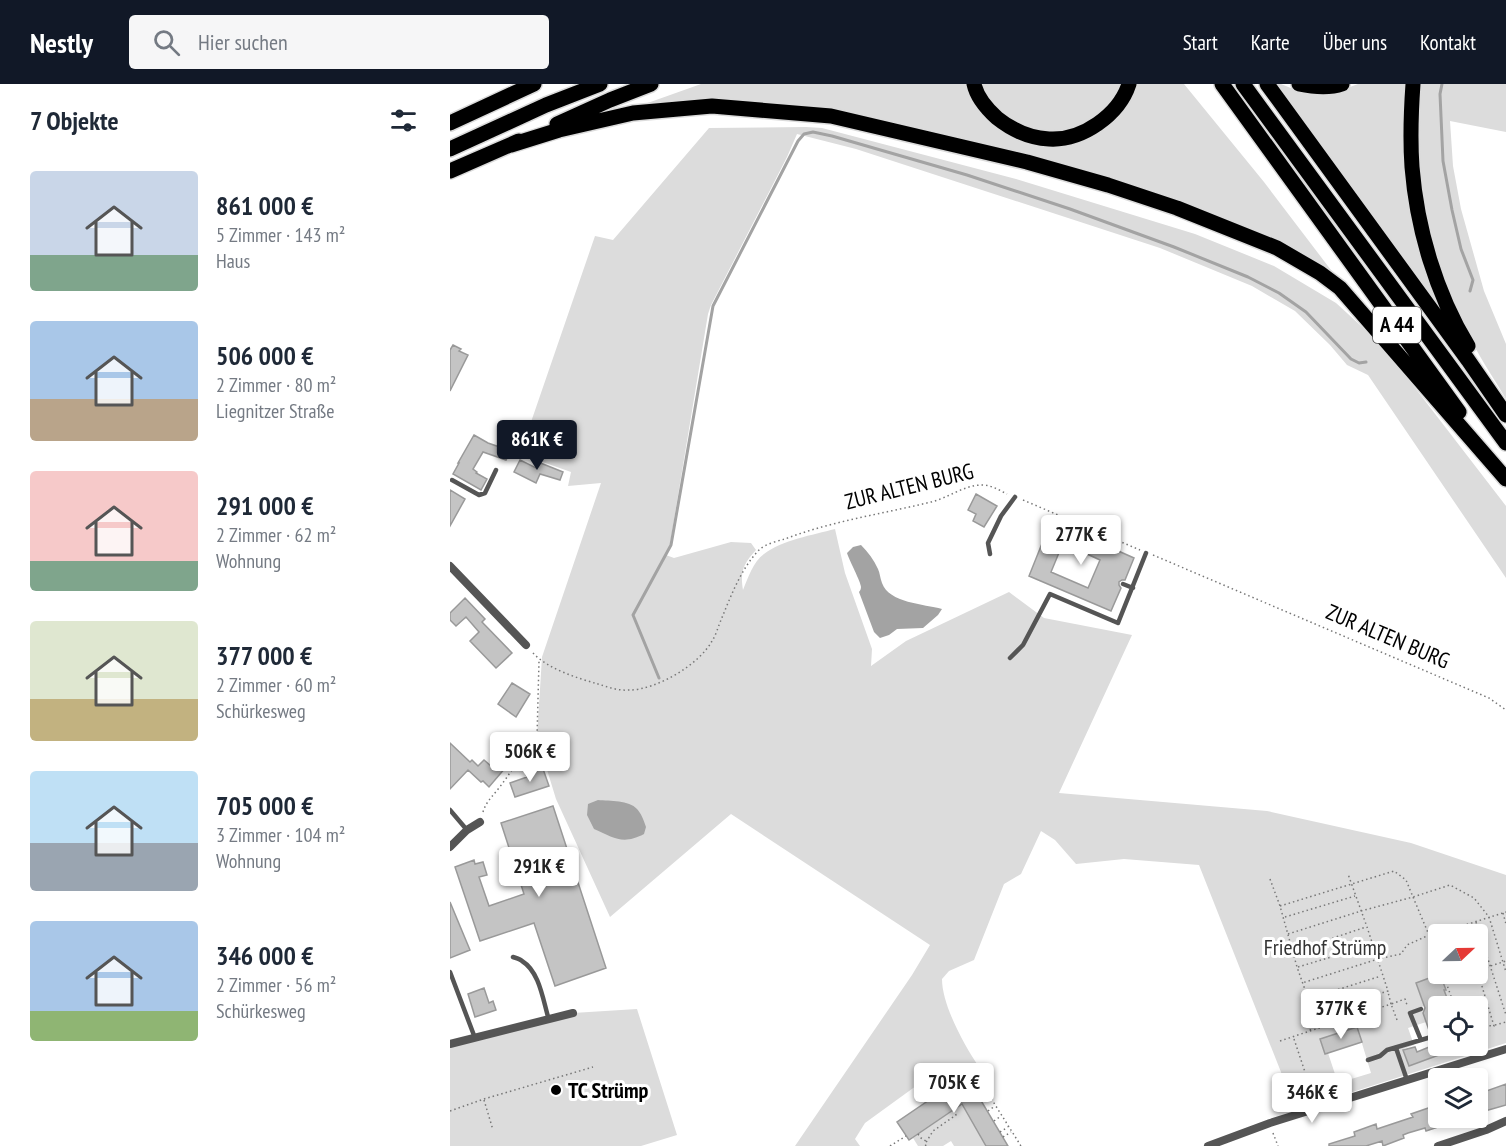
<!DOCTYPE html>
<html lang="de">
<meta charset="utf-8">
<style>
body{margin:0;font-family:"PT Sans Narrow",sans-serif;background:#f6f6f7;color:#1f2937;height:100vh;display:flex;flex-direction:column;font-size:22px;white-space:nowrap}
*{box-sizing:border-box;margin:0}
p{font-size:20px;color:#747a83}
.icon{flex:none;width:33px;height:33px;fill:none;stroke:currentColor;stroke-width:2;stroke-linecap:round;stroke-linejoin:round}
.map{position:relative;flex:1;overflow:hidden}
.panel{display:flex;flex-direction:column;background:#fff;width:450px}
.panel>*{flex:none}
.needle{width:39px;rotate:68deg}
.fabs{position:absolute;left:978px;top:840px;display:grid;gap:12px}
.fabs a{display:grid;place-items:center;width:60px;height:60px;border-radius:6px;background:#fff;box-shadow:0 3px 9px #0003;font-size:30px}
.price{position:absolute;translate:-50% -51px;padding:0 14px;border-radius:6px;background:#fff;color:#222;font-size:20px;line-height:39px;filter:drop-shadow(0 2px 3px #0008)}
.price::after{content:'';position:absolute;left:50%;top:36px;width:18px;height:14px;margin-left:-9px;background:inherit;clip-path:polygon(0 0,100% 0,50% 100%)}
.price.current{background:#111827;color:#fff}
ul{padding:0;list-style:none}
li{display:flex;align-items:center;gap:18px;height:150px;padding:0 30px}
li span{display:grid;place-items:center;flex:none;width:168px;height:120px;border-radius:6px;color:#555}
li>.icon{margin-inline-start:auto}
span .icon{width:72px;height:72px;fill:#fffc;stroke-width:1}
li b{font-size:26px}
h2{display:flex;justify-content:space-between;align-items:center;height:72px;padding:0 30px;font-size:26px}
header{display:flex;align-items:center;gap:36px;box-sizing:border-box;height:84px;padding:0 30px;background:#111827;color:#fff}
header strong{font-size:28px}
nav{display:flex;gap:33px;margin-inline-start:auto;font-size:21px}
.search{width:420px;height:54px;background:#f6f6f7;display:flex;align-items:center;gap:15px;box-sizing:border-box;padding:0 21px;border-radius:6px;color:#747a83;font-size:22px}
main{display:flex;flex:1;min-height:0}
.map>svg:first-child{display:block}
.green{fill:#dcdcdc;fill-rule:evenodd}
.water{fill:#a3a3a3}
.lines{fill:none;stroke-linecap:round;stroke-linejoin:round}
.stream{stroke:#a3a3a3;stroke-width:3}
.building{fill:#c4c4c4;stroke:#999;stroke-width:1.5;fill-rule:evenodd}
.motorway-casing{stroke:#dbdbdb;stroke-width:18}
.path{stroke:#777;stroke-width:1.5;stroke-dasharray:1.5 3;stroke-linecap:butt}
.service{stroke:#555;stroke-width:4.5}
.minor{stroke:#555;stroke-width:8}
.motorway{stroke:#000;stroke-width:15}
.poi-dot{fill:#000;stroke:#fff;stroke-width:2}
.labels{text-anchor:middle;stroke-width:6;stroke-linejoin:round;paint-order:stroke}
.shield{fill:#fff;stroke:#4c4c4c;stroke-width:1.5}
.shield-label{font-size:21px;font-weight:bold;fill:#000}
.street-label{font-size:22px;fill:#000;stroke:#fff}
.park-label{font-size:22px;fill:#333;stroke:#fff}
.poi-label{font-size:22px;font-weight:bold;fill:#000;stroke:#fff;text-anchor:start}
</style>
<header>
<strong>Nestly</strong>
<div class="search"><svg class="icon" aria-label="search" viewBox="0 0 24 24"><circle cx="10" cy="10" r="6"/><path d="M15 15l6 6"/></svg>Hier suchen</div>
<nav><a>Start</a><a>Karte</a><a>Über uns</a><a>Kontakt</a></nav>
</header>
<main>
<section class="panel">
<h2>7 Objekte<svg class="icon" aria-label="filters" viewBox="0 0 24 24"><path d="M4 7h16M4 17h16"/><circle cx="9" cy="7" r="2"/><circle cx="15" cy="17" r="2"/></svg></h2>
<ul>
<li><span style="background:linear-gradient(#c9d6e8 70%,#7fa58c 0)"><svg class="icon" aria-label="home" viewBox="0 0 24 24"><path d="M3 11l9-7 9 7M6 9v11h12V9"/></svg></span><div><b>861 000 €</b><p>5 Zimmer · 143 m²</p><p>Haus</p></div></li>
<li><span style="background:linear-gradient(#a9c7e8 65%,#b9a48a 0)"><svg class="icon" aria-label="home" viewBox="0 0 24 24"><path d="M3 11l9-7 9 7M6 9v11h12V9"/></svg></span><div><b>506 000 €</b><p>2 Zimmer · 80 m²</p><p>Liegnitzer Straße</p></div></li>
<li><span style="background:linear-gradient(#f6c9c9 75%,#7fa58c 0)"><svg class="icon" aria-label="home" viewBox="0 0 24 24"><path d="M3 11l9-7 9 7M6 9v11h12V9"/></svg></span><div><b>291 000 €</b><p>2 Zimmer · 62 m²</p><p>Wohnung</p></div></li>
<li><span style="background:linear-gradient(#dfe7d0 65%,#c2b280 0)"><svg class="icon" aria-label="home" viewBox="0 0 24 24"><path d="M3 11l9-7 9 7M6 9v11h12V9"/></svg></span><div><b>377 000 €</b><p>2 Zimmer · 60 m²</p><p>Schürkesweg</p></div></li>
<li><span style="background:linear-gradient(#bfe0f5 60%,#9aa5b1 0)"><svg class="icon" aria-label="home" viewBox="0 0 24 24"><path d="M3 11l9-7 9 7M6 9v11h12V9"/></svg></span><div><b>705 000 €</b><p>3 Zimmer · 104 m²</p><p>Wohnung</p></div></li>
<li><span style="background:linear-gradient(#a9c7e8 75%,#8fb573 0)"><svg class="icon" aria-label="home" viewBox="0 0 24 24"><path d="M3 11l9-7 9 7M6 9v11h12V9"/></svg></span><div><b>346 000 €</b><p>2 Zimmer · 56 m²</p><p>Schürkesweg</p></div></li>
</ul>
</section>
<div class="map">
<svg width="1056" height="1062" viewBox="0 0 1056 1062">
<rect width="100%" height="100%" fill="#fff"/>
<!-- green -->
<path class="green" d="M 251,0 L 734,0 L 814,98 L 887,194 L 752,132 L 378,28 L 178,26 Z
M 827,0 L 831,0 L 848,7 L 892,6 L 908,0 L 958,0 L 956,21 L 993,223 L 990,225 L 825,1 Z
M 970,0 L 1056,0 L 1056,48 L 1000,37 L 1003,82 L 1011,125 L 1034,207 L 1056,260 L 1056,315 C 1043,293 1028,271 1017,248 C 979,169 963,88 970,0 Z
M 356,43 L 372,44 L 566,95 L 745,150 L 824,182 L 886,219 L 932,261 L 1056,422 L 1056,494 L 918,291 L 897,281 L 880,261 L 845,227 L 802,202 L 710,164 L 406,65 L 347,50 L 337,73 L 261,221 L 258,230 L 220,460 L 216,471 L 224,474 L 281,458 L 301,459 L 306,466 C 293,480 290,488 293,506 C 298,494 303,478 314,470 C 332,456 363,451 385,445 L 395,489 L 422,565 L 421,582 L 456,557 L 559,508 L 594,534 L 682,551 L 609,709 L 817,727 L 961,759 L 1056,791 L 1056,959 L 846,1026 L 749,781 L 674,775 L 626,780 L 605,756 L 591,747 L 571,790 L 554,800 L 524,876 L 499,887 L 492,895 C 492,921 514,961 529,983 L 488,986 L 415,1039 L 405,1055 L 410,1062 L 345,1062 L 462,891 L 480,861 L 281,730 L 160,833 L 106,715 L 87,653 L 92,573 L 151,399 L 118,402 L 121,388 L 70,370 L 145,152 L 163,156 L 259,44 ZM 988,850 L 1028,850 L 1028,890 L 988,890 ZM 990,890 L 995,905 L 994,906 L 996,913 L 984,918 L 988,931 L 988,922 L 1000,922 L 999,921 L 1007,918 L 1009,922 L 1028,922 L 1028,962 L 995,962 L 997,968 L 959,982 L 953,965 L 964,961 L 958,944 L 976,938 L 971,923 L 974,922 L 966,899 ZM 907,943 L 921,989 L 888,999 L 878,969 L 875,969 L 870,955 Z
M 187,925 L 227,1051 L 191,1062 L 0,1062 L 0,960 L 123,929 Z
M 512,1020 L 536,1062 L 504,1062 L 501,1057 L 493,1062 L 468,1062 L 463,1054 Z"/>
<!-- water -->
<path class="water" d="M 411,461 C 418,468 424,476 428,485 C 430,489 430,494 432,499 C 439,519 474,520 492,525 L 488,531 L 473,544 L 447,545 L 439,551 L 430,554 L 424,548 L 409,508 C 410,507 411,505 411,503 C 411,498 399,476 397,469 L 403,463 Z
M 148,716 C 160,717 179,716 187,725 C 191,729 194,737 196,743 L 194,750 C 173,761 164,754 144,745 L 137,731 L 138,720 Z"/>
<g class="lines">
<!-- stream -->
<path class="stream" d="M 992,0 L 990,10 L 993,77 L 1002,126 L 1011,165 L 1023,196 L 1020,207
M 209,594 L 183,531 L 221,461 L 263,222 L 348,57 L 354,50 L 363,48 L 382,52 L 517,91 L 620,125 L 724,163 L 798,193 L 829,209 L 856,228 L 901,275 L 909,279 L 916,278"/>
</g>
<!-- building -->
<path class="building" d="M 3,261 L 11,265 L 9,267 L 18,271 L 0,307 L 0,266 Z
M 24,351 L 38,359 L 61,367 L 56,376 L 33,368 L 23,385 L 27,388 L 26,389 L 37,395 L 31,406 L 3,390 L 9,379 L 8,379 Z
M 70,376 L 86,384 L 88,378 L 113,388 L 110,396 L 90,390 L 86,399 L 64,388 Z
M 0,406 L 15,415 L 0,442 Z
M 526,410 L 547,422 L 534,443 L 523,437 L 526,430 L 518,426 Z
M 601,437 L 684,474 L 675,496 L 672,496 L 669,498 L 669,501 L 671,504 L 661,527 L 579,492 ZM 613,459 L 650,476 L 638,504 L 601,488 Z
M 15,514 L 35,535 L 32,538 L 62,569 L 46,584 L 20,557 L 29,548 L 16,533 L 6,542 L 0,536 L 0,529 Z
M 62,599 L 80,610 L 66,633 L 48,620 Z
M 0,659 L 20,678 L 22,676 L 28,682 L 34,676 L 41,682 L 47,677 L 49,679 L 50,677 L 56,683 L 39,703 L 33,697 L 31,698 L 18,686 L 0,705 Z
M 92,682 L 99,702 L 65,713 L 60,699 L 77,693 L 76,690 L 79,689 L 79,687 Z
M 103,722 L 156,884 L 105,902 L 84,839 L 30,857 L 5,783 L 24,776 L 25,780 L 33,778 L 37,791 L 29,793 L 39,822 L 74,810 L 51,739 Z
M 0,818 L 20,866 L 0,874 Z
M 990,890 L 996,906 L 994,906 L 1000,922 L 993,922 L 994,918 L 991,915 L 981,919 L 981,922 L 983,925 L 988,924 L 988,947 L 980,949 L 973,929 L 975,924 L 966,899 Z
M 34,904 L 39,919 L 43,917 L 46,926 L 25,933 L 18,910 Z
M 907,943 L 912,958 L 875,970 L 870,955 Z
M 988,956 L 988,962 L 995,962 L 997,968 L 959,982 L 953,966 L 965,963 L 967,968 L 984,961 L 983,957 Z
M 510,995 L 514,1001 L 520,998 L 558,1062 L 536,1062 L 512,1020 L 459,1056 L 447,1038 Z
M 1056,1000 L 1056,1021 L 1028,1029 L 1028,1010 Z
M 984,1022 L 985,1026 L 988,1025 L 988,1034 L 1011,1034 L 1012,1035 L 976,1047 L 975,1044 L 958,1049 L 953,1051 L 954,1054 L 933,1062 L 932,1057 L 916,1062 L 879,1062 L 879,1060 L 905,1052 L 904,1048 L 926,1040 L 927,1045 L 963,1033 L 961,1030 Z"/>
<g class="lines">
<defs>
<path id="motorway" d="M 524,0 C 527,14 537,25 547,34 C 562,46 580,54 599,55 C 632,57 669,31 679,0
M 772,0 L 1009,328
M 793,0 L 1056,359
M 817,0 L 1018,276 L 1056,331
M 849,0 C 863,3 878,5 892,0
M 963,0 C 961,28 960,55 962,83 C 967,145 986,209 1018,262
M 0,39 L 84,0
M 107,40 L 160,16 L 201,0
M 61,61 L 109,46 L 183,29 L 262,22 L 381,32 L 577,78 L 658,101 L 727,124 L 827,164 L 870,189 L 890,204 L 1056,395
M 0,65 L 96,21 L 150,0
M 0,87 L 69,57"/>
</defs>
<!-- motorway casing -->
<use href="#motorway" class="motorway-casing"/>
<!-- path -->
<path class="path" d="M 573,416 L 690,466
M 703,471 L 1039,614 L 1056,626
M 83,569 C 98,585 127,594 148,600 C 158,603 168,607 179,606 C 206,606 249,581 262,557 C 266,551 268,543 271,536 C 281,512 291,484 310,465 C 316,460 327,457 335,455 C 382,437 432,430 481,418 C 498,414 514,401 532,401 C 541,401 549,406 557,410
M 33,728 C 36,717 45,710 52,700 C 64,684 73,667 87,653 L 89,577
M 820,795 L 830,822 L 847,883 L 864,931 L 860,947
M 830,822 L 944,787 L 956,796 L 963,813 L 1000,801 L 1024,814 L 1039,833 L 1056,888
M 1053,829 L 1056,840
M 835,833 L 905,812
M 1026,838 L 1056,931
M 838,850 L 911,827 L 963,813 L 979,851 L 957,861 L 951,870 L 928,875 L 852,899
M 1015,850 L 1012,842 L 1056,828
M 844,867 L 916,843
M 988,877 L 979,851 L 1012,842
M 848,883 L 921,861
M 1028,886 L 1056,877
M 1028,889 L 1044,942 L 1028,941
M 993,890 L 1002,915 L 997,916
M 996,897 L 1018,890
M 858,915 L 931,892
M 864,931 L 938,907 L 917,843 L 898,790
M 947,936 L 941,920 L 955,915 L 957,921
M 1045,941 L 1056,938
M 844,955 L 864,1015
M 830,957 L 941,920 L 938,908
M 524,1005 L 532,1000 L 571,1062
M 34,1016 L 43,1046
M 0,1027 L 34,1015 L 143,983
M 538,1027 L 545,1022
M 544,1037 L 551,1032
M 550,1048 L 558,1043
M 823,1049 L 828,1062
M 468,1050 L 471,1054 L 476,1057
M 553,1053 L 561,1048
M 440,1062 L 456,1052
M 476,1062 L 475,1060 L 483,1047 L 506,1031 L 503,1026"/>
<!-- service -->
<path class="service" d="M 2,396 L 29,411 L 35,409 L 46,386
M 540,470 L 538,459 L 551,432 L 565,413
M 673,500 L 683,504
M 560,574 L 573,561 L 600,510 L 668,539 L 696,469
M 0,726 L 17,746
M 63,873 C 66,874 70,875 72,877 C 90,888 93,917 99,936
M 0,888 L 25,954
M 985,921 L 990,919
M 971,956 L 960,929 L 971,925
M 946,964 L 957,996
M 918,976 L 930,972 L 937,966 L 988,951"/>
<!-- minor -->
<path class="minor" d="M 0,482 L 76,561
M 0,763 L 17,746 L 30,738
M 0,960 L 123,929
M 758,1062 L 820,1039 L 1056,965
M 988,1062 L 1036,1046 L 1056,1037"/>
<!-- motorway -->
<use href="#motorway" class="motorway"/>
</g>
<!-- markers -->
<circle class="poi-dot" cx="106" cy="1006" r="6"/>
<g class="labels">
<!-- shield labels -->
<rect class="shield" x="923" y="223" width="48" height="36" rx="4.5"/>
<g class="shield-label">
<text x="947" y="248">A 44</text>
</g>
<!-- street labels -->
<g class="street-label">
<text transform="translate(459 402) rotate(-14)" y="8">ZUR ALTEN BURG</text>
<text transform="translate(938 552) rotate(23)" y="8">ZUR ALTEN BURG</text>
</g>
<!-- park labels -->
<g class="park-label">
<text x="875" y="871">Friedhof Strümp</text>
</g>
<!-- poi labels -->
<g class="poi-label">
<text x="118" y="1014">TC Strümp</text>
</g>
</g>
</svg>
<div class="fabs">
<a><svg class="needle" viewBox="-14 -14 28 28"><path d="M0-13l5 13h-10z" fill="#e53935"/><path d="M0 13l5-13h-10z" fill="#747a83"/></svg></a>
<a><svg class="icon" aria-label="locate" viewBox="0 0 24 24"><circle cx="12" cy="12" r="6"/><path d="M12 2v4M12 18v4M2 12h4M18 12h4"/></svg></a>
<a><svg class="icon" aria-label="layers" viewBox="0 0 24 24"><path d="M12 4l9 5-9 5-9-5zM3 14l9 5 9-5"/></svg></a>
</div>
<b class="price current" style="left:87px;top:387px">861K €</b>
<b class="price" style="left:631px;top:482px">277K €</b>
<b class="price" style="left:80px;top:699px">506K €</b>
<b class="price" style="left:89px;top:814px">291K €</b>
<b class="price" style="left:891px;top:956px">377K €</b>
<b class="price" style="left:504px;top:1030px">705K €</b>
<b class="price" style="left:862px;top:1040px">346K €</b>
</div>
</main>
